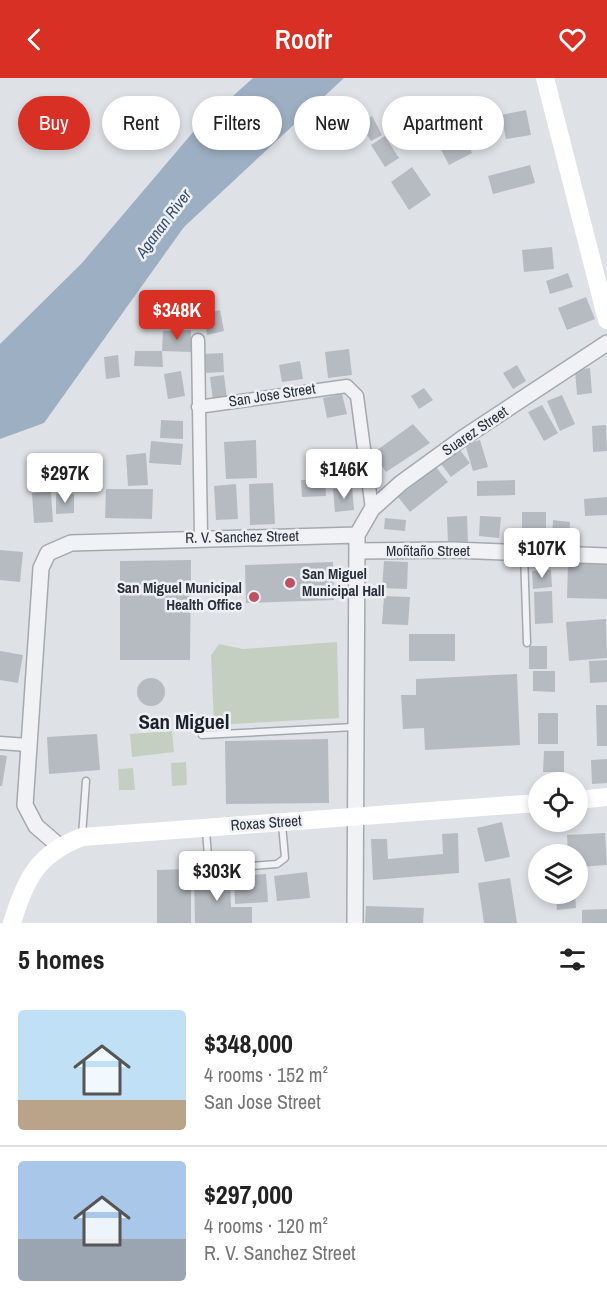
<!DOCTYPE html>
<meta charset="utf-8">
<style>
body{margin:0;font-family:"Archivo Narrow",sans-serif;background:#f2f2f2;color:#222;height:100vh;display:flex;flex-direction:column;font-size:22px;white-space:nowrap}
*{box-sizing:border-box;margin:0}
p{font-size:20px;color:#767676}
.icon{flex:none;width:33px;height:33px;fill:none;stroke:currentColor;stroke-width:2;stroke-linecap:round;stroke-linejoin:round}
.map{position:relative;height:845px;overflow:hidden}
.side{display:flex;flex-direction:column;background:#fff;flex:1}
.side>*{flex:none}
.guide{position:absolute;left:18px;top:18px;width:572px;height:54px;display:flex;gap:12px}
.tools{position:absolute;left:528px;top:694px;display:grid;gap:12px}
.tools a{display:grid;place-items:center;width:60px;height:60px;border-radius:50%;background:#fff;box-shadow:0 3px 9px #0003;font-size:30px}
.price{position:absolute;translate:-50% -51px;padding:0 14px;border-radius:6px;background:#fff;color:#222;font-size:20px;line-height:39px;filter:drop-shadow(0 2px 3px #0008)}
.price::after{content:'';position:absolute;left:50%;top:36px;width:18px;height:14px;margin-left:-9px;background:inherit;clip-path:polygon(0 0,100% 0,50% 100%)}
.price.active{background:#d93025;color:#fff}
ul{padding:0;list-style:none}
li{display:flex;align-items:center;gap:18px;height:150px;padding:0 18px}
li+li{border-top:2px solid #e0e0e0}
li span{display:grid;place-items:center;flex:none;width:168px;height:120px;border-radius:6px;color:#555}
li>.icon{margin-inline-start:auto}
span .icon{width:72px;height:72px;fill:#fffc;stroke-width:1}
li b{font-size:26px}
h2{display:flex;justify-content:space-between;align-items:center;height:72px;padding:0 18px;font-size:26px}
.tag{padding:0 21px;border-radius:27px;background:#fff;box-shadow:0 3px 9px #0003;font-size:21px;line-height:54px}
.tag.active{background:#d93025;color:#fff}
header{display:flex;justify-content:space-between;align-items:center;height:78px;padding:0 18px;background:#d93025;color:#fff;font-size:27px;font-weight:600}
.map>svg:first-child{display:block}
.green{fill:#c4cfc1}
.water{fill:#9dafc3}
.building{fill:#b6bbc2}
.lines{fill:none;stroke-linecap:round;stroke-linejoin:round}
.service-casing{stroke:#a4a9af;stroke-width:9}
.minor-casing{stroke:#a4a9af;stroke-width:15}
.tertiary-casing{stroke:#a4a9af;stroke-width:18}
.service{stroke:#f1f2f5;stroke-width:6}
.minor{stroke:#f1f2f5;stroke-width:12}
.tertiary{stroke:#f1f2f5;stroke-width:15}
.secondary{stroke:#fff;stroke-width:18}
.poi-dot{fill:#bf5061;stroke:#eef0f4;stroke-width:2}
.labels{text-anchor:middle;stroke-width:5;stroke-linejoin:round;paint-order:stroke}
.street-label{font-size:15px;fill:#29303b;stroke:#eef0f4}
.poi-label{font-size:15px;font-weight:bold;fill:#29303b;stroke:#eef0f4;text-anchor:start}
.water-label{font-size:16px;font-style:italic;fill:#384f6b;stroke:#eef0f4}
.district-label{font-size:21px;font-weight:bold;fill:#1b212c;stroke:#eef0f4}
</style>
<header><svg class="icon" aria-label="back" viewBox="0 0 24 24"><path d="M15 5l-7 7 7 7"/></svg>Roofr<svg class="icon" aria-label="heart" viewBox="0 0 24 24"><path d="M12 20l-8-8c-3-5 5-10 8-4 3-6 11-1 8 4z"/></svg></header>
<div class="map">
<svg width="607" height="845" viewBox="0 0 607 845">
<rect width="100%" height="100%" fill="#dee2e6"/>
<!-- green -->
<path class="green" d="M 337,564 L 339,640 L 214,647 L 211,577 L 219,566 L 243,571 Z
M 172,653 L 174,674 L 132,679 L 130,656 Z
M 186,684 L 187,707 L 172,708 L 171,685 Z
M 133,690 L 135,712 L 119,712 L 118,691 Z"/>
<!-- water -->
<path class="water" d="M 253,0 L 344,0 L 184,149 L 44,345 L 0,361 L 0,266 L 82,185 L 194,53 Z"/>
<!-- building -->
<path class="building" d="M 526,32 L 531,57 L 506,61 L 501,37 Z
M 372,38 L 382,57 L 371,63 L 360,45 Z
M 460,50 L 472,75 L 449,87 L 436,62 Z
M 385,58 L 399,80 L 385,89 L 371,67 Z
M 530,87 L 535,105 L 493,116 L 488,98 Z
M 412,89 L 431,117 L 409,132 L 391,104 Z
M 552,169 L 554,191 L 524,194 L 522,172 Z
M 568,195 L 573,209 L 550,216 L 546,203 Z
M 586,219 L 595,241 L 567,252 L 558,230 Z
M 220,232 L 224,253 L 207,257 L 204,236 Z
M 191,252 L 191,274 L 162,273 L 163,253 Z
M 349,271 L 352,297 L 328,300 L 325,274 Z
M 135,273 L 162,273 L 163,289 L 134,288 Z
M 223,275 L 224,294 L 205,295 L 203,276 Z
M 118,277 L 120,299 L 106,301 L 104,279 Z
M 300,283 L 303,301 L 282,304 L 279,287 Z
M 517,287 L 526,303 L 513,311 L 503,295 Z
M 590,290 L 592,315 L 577,317 L 575,292 Z
M 181,293 L 185,318 L 168,321 L 164,296 Z
M 224,297 L 227,321 L 213,323 L 210,299 Z
M 424,310 L 433,322 L 419,331 L 411,318 Z
M 342,316 L 347,336 L 327,340 L 323,320 Z
M 562,317 L 575,346 L 560,353 L 547,323 Z
M 542,327 L 558,355 L 544,363 L 528,334 Z
M 161,342 L 183,343 L 183,361 L 160,360 Z
M 413,346 L 430,365 L 386,394 L 373,375 Z
M 606,347 L 607,373 L 593,374 L 592,348 Z
M 256,362 L 257,400 L 226,401 L 224,364 Z
M 480,362 L 488,389 L 473,393 L 465,366 Z
M 151,363 L 183,366 L 181,387 L 149,385 Z
M 460,372 L 470,385 L 451,399 L 441,386 Z
M 146,375 L 148,407 L 128,408 L 126,377 Z
M 345,382 L 347,403 L 330,405 L 328,384 Z
M 436,389 L 448,404 L 410,434 L 398,419 Z
M 74,392 L 76,408 L 54,410 L 53,394 Z
M 325,401 L 326,418 L 302,419 L 301,402 Z
M 515,402 L 515,417 L 477,418 L 477,403 Z
M 273,405 L 275,446 L 250,447 L 249,406 Z
M 236,406 L 238,441 L 216,442 L 214,408 Z
M 352,409 L 354,432 L 335,434 L 333,411 Z
M 106,411 L 153,411 L 152,441 L 105,440 Z
M 51,414 L 53,444 L 34,445 L 32,415 Z
M 56,416 L 74,416 L 74,435 L 56,436 Z
M 607,419 L 607,437 L 585,438 L 584,421 Z
M 522,434 L 546,434 L 546,457 L 522,458 Z
M 467,438 L 468,464 L 448,465 L 447,439 Z
M 480,438 L 501,439 L 499,460 L 479,458 Z
M 385,440 L 406,442 L 405,453 L 384,451 Z
M 553,442 L 570,444 L 569,462 L 552,461 Z
M 0,472 L 23,474 L 20,504 L 0,502 Z
M 191,482 L 190,582 L 120,582 L 120,483 Z
M 384,483 L 408,484 L 407,511 L 382,510 Z
M 333,484 L 334,522 L 246,525 L 245,487 Z
M 568,485 L 607,486 L 607,521 L 567,520 Z
M 551,492 L 552,509 L 533,511 L 532,493 Z
M 552,513 L 553,545 L 535,546 L 534,514 Z
M 384,518 L 410,519 L 408,547 L 382,546 Z
M 606,541 L 607,580 L 569,583 L 566,544 Z
M 409,556 L 455,556 L 455,583 L 409,583 Z
M 529,568 L 547,568 L 547,591 L 529,591 Z
M 0,573 L 23,577 L 18,605 L 0,602 Z
M 607,582 L 607,604 L 590,605 L 589,583 Z
M 533,593 L 555,593 L 555,614 L 533,613 Z
M 517,596 L 520,667 L 425,672 L 424,650 L 403,651 L 401,617 L 416,617 L 416,601 Z
M137 614a14 14 0 1 1 28 0a14 14 0 1 1-28 0Z
M 596,627 L 607,627 L 607,668 L 597,668 Z
M 538,635 L 558,635 L 558,666 L 538,666 Z
M 97,656 L 100,692 L 49,696 L 47,659 Z
M 328,661 L 329,725 L 226,726 L 225,663 Z
M 544,673 L 564,673 L 564,694 L 543,694 Z
M 0,677 L 7,678 L 2,708 L 0,708 Z
M 607,681 L 607,705 L 592,706 L 591,682 Z
M 502,744 L 510,779 L 485,784 L 477,750 Z
M 458,755 L 459,795 L 373,802 L 371,761 L 387,761 L 388,781 L 443,776 L 442,756 Z
M 605,755 L 607,787 L 578,789 L 578,777 L 568,777 L 567,757 Z
M 191,791 L 191,845 L 157,845 L 157,792 Z
M 307,794 L 310,820 L 277,823 L 274,798 Z
M 266,796 L 268,824 L 235,826 L 234,798 Z
M 194,798 L 230,798 L 231,829 L 252,829 L 252,845 L 195,845 Z
M 510,800 L 517,845 L 484,845 L 478,805 Z
M 556,816 L 575,816 L 576,830 L 557,832 Z
M 366,828 L 424,830 L 423,845 L 365,845 Z
M 607,831 L 607,845 L 582,845 L 582,832 Z"/>
<g class="lines">
<defs>
<path id="service" d="M 524,476 L 527,565
M 202,657 L 354,649
M 206,753 L 208,778 L 222,790 L 277,786 L 285,780 L 282,746
M 82,758 L 86,703"/>
<path id="minor" d="M 198,262 L 201,459
M 198,329 L 347,308 L 357,318 L 372,431
M 0,665 L 28,667"/>
<path id="tertiary" d="M 357,473 L 453,472 L 607,478
M 58,767 L 36,748 L 25,727 L 41,490 L 48,475 L 71,465 L 357,457
M 355,845 L 357,457 L 372,431 L 401,405 L 463,360 L 607,265"/>
</defs>
<!-- service casing -->
<use href="#service" class="service-casing"/>
<!-- minor casing -->
<use href="#minor" class="minor-casing"/>
<!-- tertiary casing -->
<use href="#tertiary" class="tertiary-casing"/>
<!-- service -->
<use href="#service" class="service"/>
<!-- minor -->
<use href="#minor" class="minor"/>
<!-- tertiary -->
<use href="#tertiary" class="tertiary"/>
<!-- secondary -->
<path class="secondary" d="M 545,0 L 607,242
M 578,722 L 607,719
M 12,845 C 25,802 37,776 82,759 L 538,725"/>
</g>
<!-- markers -->
<g class="poi-dot">
<circle cx="290" cy="505" r="6"/>
<circle cx="254" cy="519" r="6"/>
</g>
<g class="labels">
<!-- street labels -->
<g class="street-label">
<text transform="translate(272 317) rotate(-9)" y="5">San Jose Street</text>
<text transform="translate(475 353) rotate(-34)" y="5">Suarez Street</text>
<text transform="translate(242 459) rotate(-1)" y="5">R. V. Sanchez Street</text>
<text x="428" y="478">Moñtaño Street</text>
<text transform="translate(266 745) rotate(-4)" y="5">Roxas Street</text>
</g>
<!-- poi labels -->
<g class="poi-label">
<text x="302" y="501">San Miguel<tspan x="302" dy="17">Municipal Hall</tspan></text>
<text x="242" y="515" text-anchor="end">San Miguel Municipal<tspan x="242" dy="17">Health Office</tspan></text>
</g>
<!-- water labels -->
<g class="water-label">
<text transform="translate(163 145) rotate(-53)" y="6">Aganan River</text>
</g>
<!-- district labels -->
<g class="district-label">
<text x="184" y="651">San Miguel</text>
</g>
</g>
</svg>
<div class="tools">
<a><svg class="icon" aria-label="locate" viewBox="0 0 24 24"><circle cx="12" cy="12" r="6"/><path d="M12 2v4M12 18v4M2 12h4M18 12h4"/></svg></a>
<a><svg class="icon" aria-label="layers" viewBox="0 0 24 24"><path d="M12 4l9 5-9 5-9-5zM3 14l9 5 9-5"/></svg></a>
</div>
<b class="price active" style="left:177px;top:263px">$348K</b>
<b class="price" style="left:344px;top:422px">$146K</b>
<b class="price" style="left:65px;top:426px">$297K</b>
<b class="price" style="left:542px;top:501px">$107K</b>
<b class="price" style="left:217px;top:824px">$303K</b>
<div class="guide">
<a class="tag active">Buy</a>
<a class="tag">Rent</a>
<a class="tag">Filters</a>
<a class="tag">New</a>
<a class="tag">Apartment</a>
</div>
</div>
<section class="side">
<h2>5 homes<svg class="icon" aria-label="filters" viewBox="0 0 24 24"><path d="M4 7h16M4 17h16"/><circle cx="9" cy="7" r="2"/><circle cx="15" cy="17" r="2"/></svg></h2>
<ul>
<li><span style="background:linear-gradient(#bfe0f5 75%,#b9a48a 0)"><svg class="icon" aria-label="home" viewBox="0 0 24 24"><path d="M3 11l9-7 9 7M6 9v11h12V9"/></svg></span><div><b>$348,000</b><p>4 rooms · 152 m²</p><p>San Jose Street</p></div></li>
<li><span style="background:linear-gradient(#a9c7e8 65%,#9aa5b1 0)"><svg class="icon" aria-label="home" viewBox="0 0 24 24"><path d="M3 11l9-7 9 7M6 9v11h12V9"/></svg></span><div><b>$297,000</b><p>4 rooms · 120 m²</p><p>R. V. Sanchez Street</p></div></li>
</ul>
</section>
